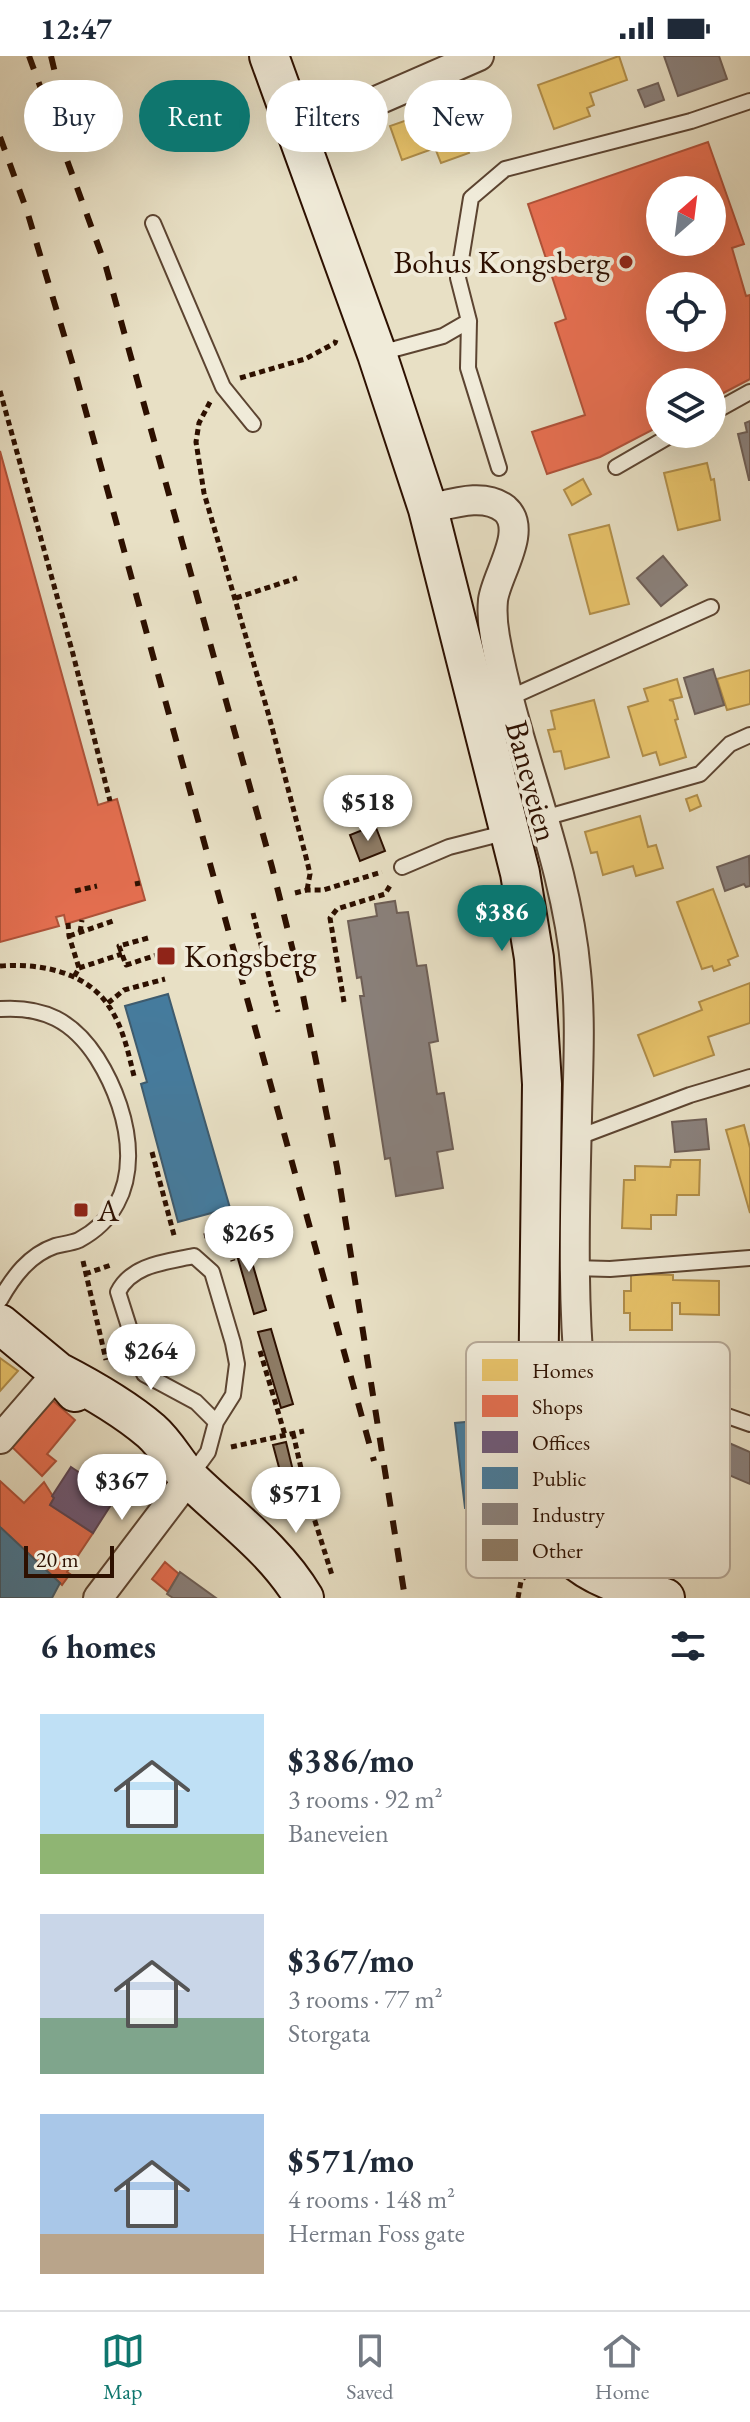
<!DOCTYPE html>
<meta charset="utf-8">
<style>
body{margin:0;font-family:"EB Garamond",serif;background:#f2f2f3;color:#1f2937;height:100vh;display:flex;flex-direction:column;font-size:30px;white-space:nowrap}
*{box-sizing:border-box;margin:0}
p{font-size:26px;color:#747a83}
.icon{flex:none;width:44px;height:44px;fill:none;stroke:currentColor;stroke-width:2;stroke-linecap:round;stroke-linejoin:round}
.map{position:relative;height:1542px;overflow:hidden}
.details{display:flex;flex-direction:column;background:#fff;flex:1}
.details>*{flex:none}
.guide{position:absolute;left:24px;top:24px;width:702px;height:72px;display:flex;gap:16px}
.needle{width:52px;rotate:28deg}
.tools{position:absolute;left:646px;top:120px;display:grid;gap:16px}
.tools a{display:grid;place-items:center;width:80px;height:80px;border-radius:50%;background:#fff;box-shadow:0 8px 32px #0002;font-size:40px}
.scale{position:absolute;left:24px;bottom:20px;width:90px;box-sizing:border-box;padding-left:8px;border:4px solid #2d1000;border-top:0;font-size:22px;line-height:28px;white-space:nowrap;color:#2d1000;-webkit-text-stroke:6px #f0ebd9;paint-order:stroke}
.price{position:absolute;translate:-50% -68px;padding:0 18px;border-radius:28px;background:#fff;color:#222;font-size:26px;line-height:52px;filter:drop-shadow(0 2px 4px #0008)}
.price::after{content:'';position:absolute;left:50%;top:48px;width:24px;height:18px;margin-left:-12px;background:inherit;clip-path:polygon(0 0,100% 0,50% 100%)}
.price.active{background:#0f766e;color:#fff}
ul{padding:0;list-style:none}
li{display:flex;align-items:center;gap:24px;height:200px;padding:0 40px}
li span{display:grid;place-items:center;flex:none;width:224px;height:160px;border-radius:0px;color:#555}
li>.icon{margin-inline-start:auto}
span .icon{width:96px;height:96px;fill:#fffc;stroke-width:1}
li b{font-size:34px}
h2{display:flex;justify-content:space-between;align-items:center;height:96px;padding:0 40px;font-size:34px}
.chip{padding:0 28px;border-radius:36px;background:#fff;box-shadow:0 8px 32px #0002;font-size:28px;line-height:72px}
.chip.active{background:#0f766e;color:#fff}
.status{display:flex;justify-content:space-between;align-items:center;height:56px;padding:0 40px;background:#fff;direction:ltr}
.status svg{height:22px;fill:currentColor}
.menu{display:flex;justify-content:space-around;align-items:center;height:112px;border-top:2px solid #e0e1e3;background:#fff;font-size:22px;color:#747a83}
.menu a{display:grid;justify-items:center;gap:4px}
.menu .active{color:#0f766e}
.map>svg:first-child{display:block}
.homes{fill:#e9c46a;stroke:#b18e4a;stroke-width:2}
.shops{fill:#e76f51;stroke:#af5239;stroke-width:2;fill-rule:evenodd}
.offices{fill:#6d597a;stroke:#5a4355;stroke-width:2}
.public{fill:#457b9d;stroke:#3e5b6e;stroke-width:2}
.industry{fill:#8a817c;stroke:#6e5f57;stroke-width:2}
.building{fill:#8e7c66;stroke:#2d1000;stroke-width:2}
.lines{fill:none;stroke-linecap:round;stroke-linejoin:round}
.lane-casing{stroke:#5c4431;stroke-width:18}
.street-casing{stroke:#5c4431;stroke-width:32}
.secondary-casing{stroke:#2d1000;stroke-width:42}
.path{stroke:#2d1000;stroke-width:5;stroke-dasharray:6 4;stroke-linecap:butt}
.lane{stroke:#f0ebd9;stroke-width:14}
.street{stroke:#f0ebd9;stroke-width:28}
.secondary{stroke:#f0ebd9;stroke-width:38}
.rail{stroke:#2d1000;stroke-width:6;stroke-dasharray:14 14;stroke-linecap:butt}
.poi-dot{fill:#8f2418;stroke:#f0ebd9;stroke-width:3}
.labels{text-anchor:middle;stroke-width:8;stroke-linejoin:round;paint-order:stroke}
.poi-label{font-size:32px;fill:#2d1000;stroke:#f0ebd9;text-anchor:start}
.street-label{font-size:32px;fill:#2d1000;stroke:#f0ebd9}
.key{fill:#f0ebd9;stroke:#b6a998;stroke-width:2}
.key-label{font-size:22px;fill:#2d1000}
</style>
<div class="status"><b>12:47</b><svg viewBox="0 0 49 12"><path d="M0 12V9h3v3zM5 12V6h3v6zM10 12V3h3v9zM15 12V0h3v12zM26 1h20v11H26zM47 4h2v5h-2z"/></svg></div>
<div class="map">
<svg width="750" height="1542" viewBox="0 0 750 1542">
<rect width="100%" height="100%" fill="#e8e0c5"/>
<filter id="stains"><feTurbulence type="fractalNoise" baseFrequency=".0025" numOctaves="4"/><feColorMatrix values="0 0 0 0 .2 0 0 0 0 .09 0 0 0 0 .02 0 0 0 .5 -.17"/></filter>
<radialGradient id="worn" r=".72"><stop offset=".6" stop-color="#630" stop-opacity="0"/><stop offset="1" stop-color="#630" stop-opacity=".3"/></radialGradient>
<!-- homes -->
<path class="homes" d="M 619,0 L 627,24 L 590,37 L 594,49 L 587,52 L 590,60 L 554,73 L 538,29 Z
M 464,44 L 476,77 L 463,82 L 469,97 L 441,107 L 435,92 L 402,104 L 390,70 Z
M 707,407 L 711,424 L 714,423 L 720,464 L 678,474 L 664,417 Z
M 583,423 L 591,438 L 572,449 L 564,434 Z
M 609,469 L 629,548 L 590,558 L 569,479 Z
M 750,614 L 750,648 L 727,654 L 717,623 Z
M 677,623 L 682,641 L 669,644 L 673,645 L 678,663 L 675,664 L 686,701 L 660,709 L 656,696 L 643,700 L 628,651 L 648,645 L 644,633 Z
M 594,644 L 609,701 L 565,713 L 561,695 L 554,696 L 548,674 L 555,673 L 551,655 Z
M 697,739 L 701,750 L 690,755 L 686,743 Z
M 640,760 L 648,791 L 656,789 L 663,812 L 636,820 L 633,810 L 603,819 L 597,796 L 591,797 L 585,776 Z
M 713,833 L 738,900 L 728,904 L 730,909 L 714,915 L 712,910 L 702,913 L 677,846 Z
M 750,927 L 750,967 L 708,981 L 714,999 L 654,1020 L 638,979 L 702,954 L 699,946 Z
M 744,1069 L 750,1092 L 750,1157 L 726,1074 Z
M 671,1104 L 700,1104 L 699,1139 L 677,1139 L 676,1159 L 651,1159 L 651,1173 L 622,1172 L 624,1124 L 635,1124 L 635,1110 L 670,1111 Z
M 631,1218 L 673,1219 L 673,1224 L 719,1225 L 719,1259 L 680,1258 L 680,1247 L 672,1247 L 672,1274 L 630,1274 L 630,1257 L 624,1257 L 624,1235 L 631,1235 Z
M 0,1302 L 18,1315 L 0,1335 Z"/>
<!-- shops -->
<path class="shops" d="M 708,86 L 744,188 L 732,192 L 746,240 L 750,239 L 750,323 L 712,343 L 712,326 L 660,326 L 660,370 L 600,401 L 547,418 L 532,376 L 585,359 L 555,267 L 566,263 L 528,148 ZM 660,134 L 712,134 L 712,186 L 660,186 ZM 660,230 L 712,230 L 712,282 L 660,282 Z
M 0,395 L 98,749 L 117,743 L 145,844 L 66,868 L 64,859 L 56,861 L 59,870 L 0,886 Z
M 50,1342 L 75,1364 L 47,1398 L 56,1405 L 42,1420 L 11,1390 Z
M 0,1425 L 24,1447 L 44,1426 L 54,1442 L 50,1449 L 93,1477 L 67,1516 L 70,1518 L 62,1529 L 0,1471 Z
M 165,1506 L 179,1518 L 168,1536 L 152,1523 Z"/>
<!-- offices -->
<path class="offices" d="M 71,1411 L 116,1441 L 93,1477 L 50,1449 L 54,1442 L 52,1440 Z"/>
<!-- public -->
<path class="public" d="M 168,938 L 230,1152 L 178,1166 L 141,1028 L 147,1026 L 125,950 Z
M 487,1364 L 498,1448 L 465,1452 L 455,1367 Z
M 0,1471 L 60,1527 L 52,1542 L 0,1542 Z"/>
<!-- industry -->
<path class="industry" d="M 664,0 L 719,0 L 727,23 L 678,40 Z
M 658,27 L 664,44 L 645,51 L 638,34 Z
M 750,365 L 750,424 L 749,424 L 738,378 L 747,376 L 745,367 Z
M 663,500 L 687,529 L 661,550 L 637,522 Z
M 713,613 L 724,649 L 695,658 L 684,622 Z
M 749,800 L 750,830 L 746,831 L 744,828 L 725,835 L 717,811 Z
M 395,845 L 397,857 L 408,856 L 417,910 L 426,909 L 438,985 L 429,987 L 437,1038 L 444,1037 L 453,1093 L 437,1096 L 443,1132 L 396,1140 L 390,1102 L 385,1103 L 360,940 L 364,940 L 361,921 L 357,922 L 348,865 L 377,860 L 375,848 Z
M 706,1063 L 709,1093 L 675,1096 L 672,1066 Z
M 729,1387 L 750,1396 L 750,1428 L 717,1414 Z
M 180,1516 L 216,1542 L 173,1542 L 167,1538 Z"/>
<!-- building -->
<path class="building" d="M 375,769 L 385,795 L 360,805 L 350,779 Z
M 244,1179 L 266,1254 L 254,1258 L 232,1182 Z
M 271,1273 L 293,1348 L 281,1352 L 258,1276 Z
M 286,1386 L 296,1427 L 284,1430 L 273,1389 Z"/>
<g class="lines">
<defs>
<path id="lane" d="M 153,167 L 223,331 L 253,368
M 469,265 L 468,312 L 499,412
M 380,297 L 443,280 L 469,265 L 458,222 L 471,142 L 505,113 L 691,65 L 750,45
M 712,357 L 750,336
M 616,411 L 673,378
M 509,642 L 711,551
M 544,762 L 700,718 L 730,688 L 750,679
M 402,811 L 449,791 L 508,776
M 0,953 C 44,950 73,965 97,1002 C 133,1059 150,1146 79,1184 C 72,1187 63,1188 55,1190 C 29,1199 13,1221 0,1244
M 576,1082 L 690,1039 L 750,1021
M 573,1212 L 610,1213 L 750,1202
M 580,1322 L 676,1342 L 750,1368
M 189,1422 L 208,1396 L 216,1366 L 233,1339 L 237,1308 L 233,1287 L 212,1216 L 194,1200 C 167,1206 132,1208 118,1236 L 144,1318 L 196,1346 L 216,1366"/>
<path id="street" d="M 298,79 L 479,0
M 428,453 C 451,448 484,436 505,453 C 529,474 496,519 493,544 C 492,555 493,570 495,581 C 515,694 566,801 576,916 C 581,964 578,1014 577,1062 C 575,1149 572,1236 580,1322 L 566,1334 L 539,1343
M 0,1383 L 58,1316
M 98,1542 L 189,1422"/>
<path id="secondary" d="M 269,0 L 377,298 L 428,453 L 520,817 L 534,902 L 542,1028 L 537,1433 C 545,1456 555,1484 572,1501 C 595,1523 636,1534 665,1542
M 0,1268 L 58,1316 L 75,1336
M 58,1316 C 91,1333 123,1351 151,1375 C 167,1389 176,1408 190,1423 C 230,1462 275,1493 304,1542"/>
</defs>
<!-- lane casing -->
<use href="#lane" class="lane-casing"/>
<!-- street casing -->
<use href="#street" class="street-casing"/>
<!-- secondary casing -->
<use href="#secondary" class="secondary-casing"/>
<!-- path -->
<path class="path" d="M 240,322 L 305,303 L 335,287 L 336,284
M 0,335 L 73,598 L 110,745
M 210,346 L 199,367 L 196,386 L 204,437 L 269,660 L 307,805 L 310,818 L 307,834
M 236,542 L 297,522
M 135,828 L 140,827
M 75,835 L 97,830
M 295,837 L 307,834 L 323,834 L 382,816
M 253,857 L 278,956
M 68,867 L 69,880 L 79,912 L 74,921
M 80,876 L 82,864
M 69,880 L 113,865
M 148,882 L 119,890 L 126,909 L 157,899
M 0,910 C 38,907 85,915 108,949 C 123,970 128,996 134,1020
M 79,912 L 122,898
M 344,946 L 330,862 L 337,853 L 385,838 L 391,828
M 108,947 L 124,934 L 165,923
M 152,1096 L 175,1183
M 224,1175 L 233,1205
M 204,1180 L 241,1171
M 83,1205 L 106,1304
M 85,1218 L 111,1209
M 260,1295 L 285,1379
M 498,1301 L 502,1340
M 293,1377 L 308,1443 L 332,1519
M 231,1391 L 304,1375
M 519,1484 L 526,1518
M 518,1542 L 521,1525 L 536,1508"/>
<!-- lane -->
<use href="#lane" class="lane"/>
<!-- street -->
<use href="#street" class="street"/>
<!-- secondary -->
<use href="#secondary" class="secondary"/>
<!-- rail -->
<path class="rail" d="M 29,0 L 106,211 L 272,811 L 299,919 L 337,1111 L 405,1542
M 51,0 L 71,84
M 0,81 L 27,155 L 75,316 L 374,1405"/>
</g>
<!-- markers -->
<g class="poi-dot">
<circle cx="626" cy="206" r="8"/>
<rect x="156" y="890" width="20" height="20" rx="4"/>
<rect x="73" y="1146" width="16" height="16" rx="4"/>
</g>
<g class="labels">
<!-- poi labels -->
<g class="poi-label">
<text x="610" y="217" text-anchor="end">Bohus Kongsberg</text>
<text x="184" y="911">Kongsberg</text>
<text x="97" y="1165">A</text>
</g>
<!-- street labels -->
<g class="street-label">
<text transform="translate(532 725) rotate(75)" y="11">Baneveien</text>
</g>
</g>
<!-- legend -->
<rect x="466" y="1286" width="264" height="236" rx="12" class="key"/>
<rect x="482" y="1303" width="36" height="22" fill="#e9c46a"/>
<rect x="482" y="1339" width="36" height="22" fill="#e76f51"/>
<rect x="482" y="1375" width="36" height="22" fill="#6d597a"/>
<rect x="482" y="1411" width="36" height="22" fill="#457b9d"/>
<rect x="482" y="1447" width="36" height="22" fill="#8a817c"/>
<rect x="482" y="1483" width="36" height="22" fill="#8e7c66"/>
<g class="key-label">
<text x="532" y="1322">Homes</text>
<text x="532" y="1358">Shops</text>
<text x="532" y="1394">Offices</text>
<text x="532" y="1430">Public</text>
<text x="532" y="1466">Industry</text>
<text x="532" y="1502">Other</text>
</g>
<rect width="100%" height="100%" filter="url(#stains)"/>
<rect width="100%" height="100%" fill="url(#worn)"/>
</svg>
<div class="tools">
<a><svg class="needle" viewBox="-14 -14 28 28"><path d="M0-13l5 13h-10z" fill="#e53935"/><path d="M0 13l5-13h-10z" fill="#747a83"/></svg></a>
<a><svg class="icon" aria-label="locate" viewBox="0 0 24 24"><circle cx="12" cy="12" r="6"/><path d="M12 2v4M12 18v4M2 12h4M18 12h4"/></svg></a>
<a><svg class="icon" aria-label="layers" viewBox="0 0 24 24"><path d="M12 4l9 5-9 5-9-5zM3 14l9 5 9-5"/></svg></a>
</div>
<div class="scale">20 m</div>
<b class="price" style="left:368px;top:787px">$518</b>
<b class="price active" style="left:502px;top:897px">$386</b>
<b class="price" style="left:249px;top:1218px">$265</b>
<b class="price" style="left:151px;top:1336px">$264</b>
<b class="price" style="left:122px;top:1466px">$367</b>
<b class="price" style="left:296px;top:1479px">$571</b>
<div class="guide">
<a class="chip">Buy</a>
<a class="chip active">Rent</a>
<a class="chip">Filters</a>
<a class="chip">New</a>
</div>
</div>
<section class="details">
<h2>6 homes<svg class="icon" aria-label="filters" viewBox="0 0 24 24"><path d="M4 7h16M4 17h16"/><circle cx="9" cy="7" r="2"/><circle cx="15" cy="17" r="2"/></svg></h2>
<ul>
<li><span style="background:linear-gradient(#bfe0f5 75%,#8fb573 0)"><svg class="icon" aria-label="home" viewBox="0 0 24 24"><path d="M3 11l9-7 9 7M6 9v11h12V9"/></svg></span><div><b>$386/mo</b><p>3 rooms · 92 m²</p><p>Baneveien</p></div></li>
<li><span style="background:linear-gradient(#c9d6e8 65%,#7fa58c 0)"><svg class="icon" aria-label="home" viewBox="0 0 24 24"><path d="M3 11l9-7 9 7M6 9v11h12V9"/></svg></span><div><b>$367/mo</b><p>3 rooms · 77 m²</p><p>Storgata</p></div></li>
<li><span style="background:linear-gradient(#a9c7e8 75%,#b9a48a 0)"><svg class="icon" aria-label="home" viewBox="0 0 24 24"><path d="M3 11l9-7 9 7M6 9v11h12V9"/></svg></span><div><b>$571/mo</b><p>4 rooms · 148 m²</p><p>Herman Foss gate</p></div></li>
</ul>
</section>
<nav class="menu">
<a class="active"><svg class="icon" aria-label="map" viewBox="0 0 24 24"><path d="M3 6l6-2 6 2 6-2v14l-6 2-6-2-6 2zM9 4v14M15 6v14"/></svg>Map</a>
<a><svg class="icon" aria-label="saved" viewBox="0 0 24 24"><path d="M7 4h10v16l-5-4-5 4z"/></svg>Saved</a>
<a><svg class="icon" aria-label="home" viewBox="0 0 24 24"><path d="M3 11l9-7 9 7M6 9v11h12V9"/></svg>Home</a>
</nav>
